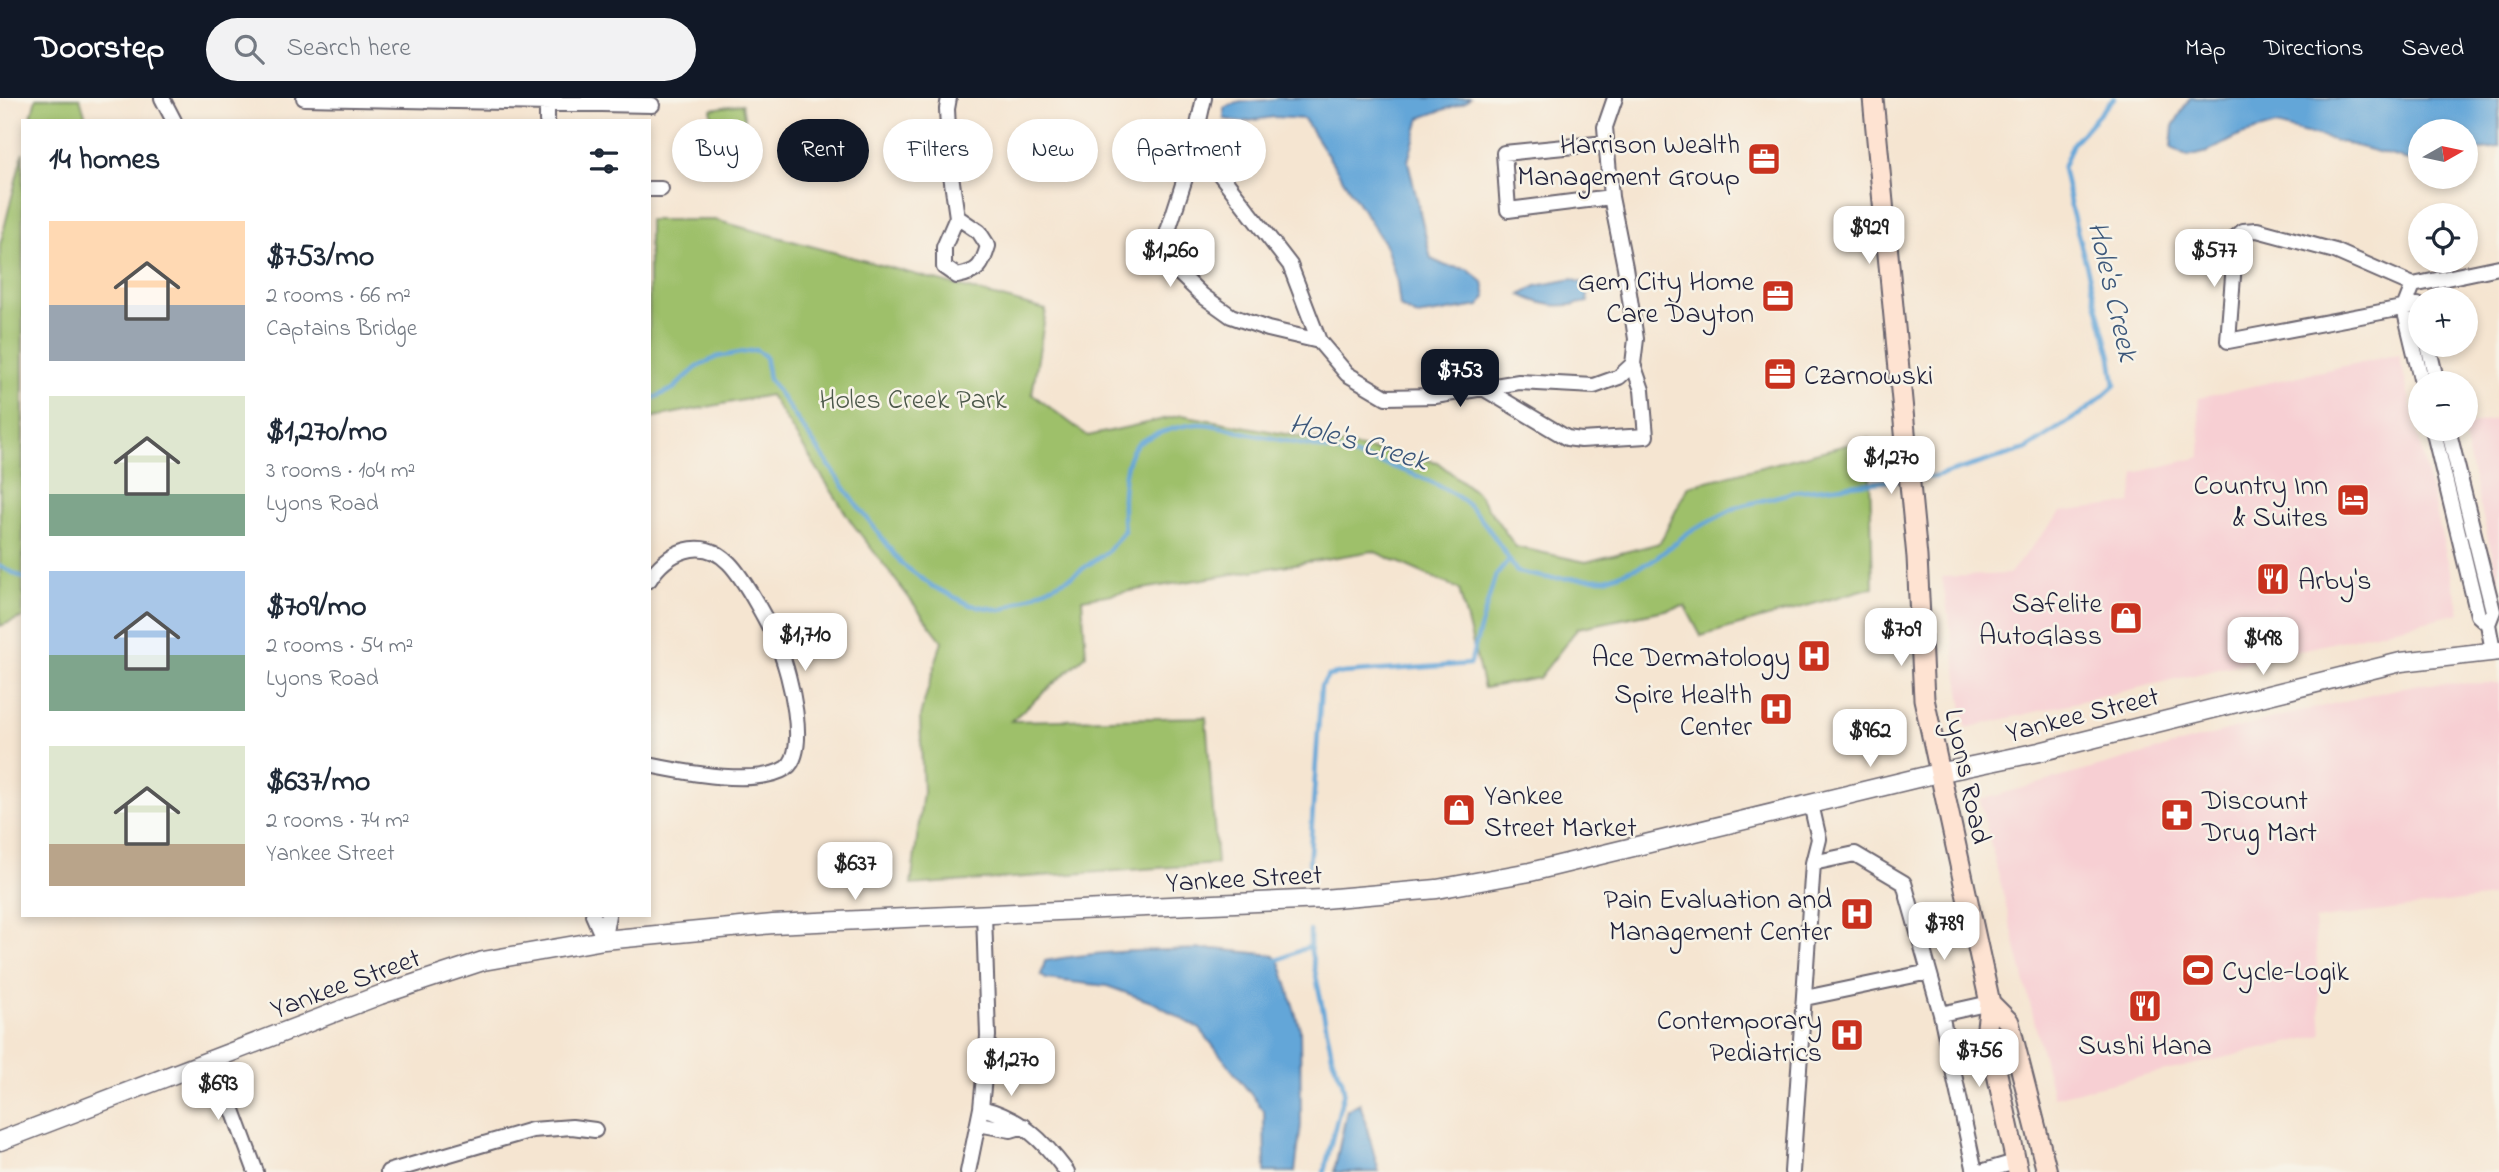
<!DOCTYPE html>
<meta charset="utf-8">
<style>
body{margin:0;font-family:"Indie Flower",sans-serif;background:#f2f2f3;color:#1f2937;height:100vh;display:flex;flex-direction:column;font-size:26px;white-space:nowrap}
*{box-sizing:border-box;margin:0}
p{font-size:23px;color:#747a83}
.icon{flex:none;width:38px;height:38px;fill:none;stroke:currentColor;stroke-width:2;stroke-linecap:round;stroke-linejoin:round}
.map{position:relative;flex:1;overflow:hidden}
.side{position:absolute;left:21px;top:21px;width:630px;height:798px;display:flex;flex-direction:column;background:#fff;border-radius:0px;box-shadow:0 4px 10px #0003}
.side>*{flex:none}
.banner{position:absolute;left:672px;top:21px;width:665px;height:63px;display:flex;gap:14px}
.needle{width:46px;rotate:81deg}
.fabs{position:absolute;left:2408px;top:21px;display:grid;gap:14px}
.fabs a{display:grid;place-items:center;width:70px;height:70px;border-radius:50%;background:#fff;box-shadow:0 4px 10px #0003;font-size:35px}
.price{position:absolute;translate:-50% -60px;padding:0 16px;border-radius:14px;background:#fff;color:#222;font-size:23px;line-height:46px;filter:drop-shadow(0 2px 4px #0008)}
.price::after{content:'';position:absolute;left:50%;top:42px;width:21px;height:16px;margin-left:-10px;background:inherit;clip-path:polygon(0 0,100% 0,50% 100%)}
.price.current{background:#111827;color:#fff}
ul{padding:0;list-style:none}
li{display:flex;align-items:center;gap:21px;height:175px;padding:0 28px}
li span{display:grid;place-items:center;flex:none;width:196px;height:140px;border-radius:0px;color:#555}
li>.icon{margin-inline-start:auto}
span .icon{width:84px;height:84px;fill:#fffc;stroke-width:1}
li b{font-size:30px}
h2{display:flex;justify-content:space-between;align-items:center;height:84px;padding:0 28px;font-size:30px}
.chip{padding:0 24px;border-radius:32px;background:#fff;box-shadow:0 4px 10px #0003;font-size:24px;line-height:63px}
.chip.current{background:#111827;color:#fff}
header{display:flex;align-items:center;gap:42px;box-sizing:border-box;height:98px;padding:0 35px;background:#111827;color:#fff}
header strong{font-size:33px}
nav{display:flex;gap:38px;margin-inline-start:auto;font-size:24px}
.search{width:490px;height:63px;background:#f2f2f3;display:flex;align-items:center;gap:18px;box-sizing:border-box;padding:0 24px;border-radius:38px;color:#747a83;font-size:26px}
.map>svg:first-child{display:block}
.built{fill:#f7cfd3}
.green{fill:#9ec06a;stroke:#607152;stroke-width:2}
.water{fill:#64a6d8;stroke:#43648a;stroke-width:2}
.lines{fill:none;stroke-linecap:round;stroke-linejoin:round}
.stream{stroke:#64a6d8;stroke-width:4.5}
.minor-casing{stroke:#6c6670;stroke-width:18}
.tertiary-casing{stroke:#6c6670;stroke-width:21}
.secondary-casing{stroke:#6c6670;stroke-width:23}
.minor{stroke:#fff;stroke-width:14}
.tertiary{stroke:#fff;stroke-width:18}
.secondary{stroke:#fee3d2;stroke-width:19}
.labels{text-anchor:middle;stroke-width:5;stroke-linejoin:round;paint-order:stroke}
.poi-label{font-size:28px;fill:#22223b;stroke:#f7f3e8;text-anchor:end}
.park-label{font-size:28px;fill:#4d594b;stroke:#f7f3e8}
.street-label{font-size:28px;fill:#22223b;stroke:#f7f3e8}
.water-label{font-size:30px;font-style:italic;fill:#3c577a;stroke:#f7f3e8}
</style>
<header>
<strong>Doorstep</strong>
<div class="search"><svg class="icon" aria-label="search" viewBox="0 0 24 24"><circle cx="10" cy="10" r="6"/><path d="M15 15l6 6"/></svg>Search here</div>
<nav><a>Map</a><a>Directions</a><a>Saved</a></nav>
</header>
<div class="map">
<svg width="2499" height="1074" viewBox="0 0 2499 1074">
<rect width="100%" height="100%" fill="#f7f3e8"/>
<filter id="ink" filterUnits="userSpaceOnUse"><feTurbulence type="fractalNoise" baseFrequency=".0143" numOctaves="2"/><feDisplacementMap in="SourceGraphic" scale="14" xChannelSelector="R" yChannelSelector="G"/><feConvolveMatrix kernelMatrix="1 2 1 2 8 2 1 2 1" color-interpolation-filters="sRGB"/></filter>
<filter id="wash" filterUnits="userSpaceOnUse"><feTurbulence type="fractalNoise" baseFrequency=".00686" numOctaves="4" result="noise"/><feDisplacementMap in="SourceGraphic" scale="28" xChannelSelector="R" yChannelSelector="G"/><feGaussianBlur stdDeviation="1.57" result="paint"/><feColorMatrix in="noise" values="0 0 0 0 0 0 0 0 0 0 0 0 0 0 0 0 0 1.4 0 .05"/><feComposite in="paint" operator="in"/></filter>
<g filter="url(#wash)">
<rect width="100%" height="100%" fill="#f5e5d1"/>
<!-- built -->
<path class="built" d="M 2399,256 L 2460,515 L 1966,630 L 1942,479 L 2009,476 L 2061,414 L 2131,405 L 2135,375 L 2201,359 L 2198,300 Z
M 2499,320 L 2499,486 L 2462,331 L 2466,331 L 2466,328 Z
M 2499,585 L 2499,798 L 2314,822 L 2322,937 L 2053,999 L 1980,702 L 2273,620 L 2418,586 Z"/>
<!-- green -->
<path class="green" d="M 36,0 L 80,0 L 87,23 L 30,23 Z
M 742,6 L 747,37 L 716,42 L 711,11 Z
M 23,54 L 23,519 L 0,528 L 0,147 Z
M 649,122 L 715,122 L 1046,212 L 1032,296 L 1088,338 L 1182,317 L 1437,364 L 1478,396 L 1516,449 L 1586,464 L 1660,445 L 1688,388 L 1869,341 L 1873,489 L 1701,538 L 1685,508 L 1578,530 L 1539,580 L 1484,590 L 1459,491 L 1373,453 L 1082,501 L 1086,557 L 1011,623 L 1206,619 L 1217,766 L 911,787 L 923,694 L 920,618 L 942,543 L 852,425 L 770,297 L 649,320 Z"/>
<!-- water -->
<path class="water" d="M 1279,0 L 1470,0 L 1466,4 L 1420,20 L 1408,63 L 1431,161 L 1446,168 L 1467,171 L 1483,184 L 1486,199 L 1479,208 L 1417,218 L 1400,209 L 1397,184 L 1386,148 L 1304,21 L 1274,19 L 1242,24 L 1224,21 L 1224,10 C 1243,0 1258,5 1279,0 Z
M 2190,0 L 2499,0 L 2499,49 L 2466,55 L 2466,33 L 2420,33 L 2420,63 L 2416,64 L 2276,27 L 2241,37 L 2208,54 L 2188,59 L 2171,50 L 2173,28 Z
M 1572,181 L 1585,186 L 1588,204 C 1560,210 1546,209 1521,197 L 1536,188 Z
M 1215,851 L 1274,857 L 1281,866 L 1300,931 L 1301,1027 L 1295,1074 L 1265,1074 L 1264,1013 L 1200,931 L 1154,905 L 1107,888 L 1046,881 L 1041,877 L 1045,863 C 1101,852 1158,852 1215,851 Z
M 1360,1005 L 1379,1074 L 1334,1074 L 1347,1012 Z"/>
<g class="lines">
<!-- stream -->
<path class="stream" d="M 649,302 L 673,291 L 697,269 L 717,259 L 756,252 L 765,258 L 769,281 L 854,403 L 902,466 L 932,488 L 970,507 L 1002,512 L 1071,479 L 1108,453 L 1124,433 C 1122,411 1121,369 1134,350 C 1143,337 1183,327 1198,326 C 1214,325 1235,333 1251,336 C 1314,349 1405,363 1458,399 C 1481,414 1502,451 1517,474 L 1548,480 L 1606,481 L 1651,464 L 1689,434 L 1737,409 L 1798,393 L 1905,381
M 1914,380 L 1935,379 L 2026,351 L 2088,311 L 2115,287 L 2111,259 L 2072,114 L 2063,70 L 2073,45 L 2114,0
M 0,468 L 23,480
M 1309,770 L 1321,588 L 1328,578 L 1343,575 L 1470,566 L 1495,479 L 1509,462
M 1310,833 L 1310,848 L 1333,962 L 1342,982 L 1344,993 L 1324,1074
M 1278,862 L 1310,848"/>
</g>
</g>
<g filter="url(#ink)">
<g class="lines">
<defs>
<path id="minor" d="M 162,0 L 174,23
M 304,0 L 652,7
M 949,0 L 947,11 L 950,70 L 957,119 L 944,149 L 944,169 L 957,178 C 979,174 982,168 988,148 L 979,134 L 957,119
M 1204,0 L 1198,27 L 1206,58 L 1290,167 L 1319,243 L 1347,276 L 1386,299 L 1435,298 L 1519,284 L 1594,288 L 1619,279 L 1633,266 L 1636,241 L 1625,169 L 1611,99 L 1605,29 L 1615,0
M 547,23 L 547,0
M 1606,45 L 1504,55 L 1508,112 L 1611,99
M 1206,58 L 1186,77 L 1166,139 L 1170,161 L 1181,177 L 1203,198 L 1231,218 L 1268,231 L 1319,243
M 649,91 L 661,91
M 2413,187 L 2335,153 L 2257,132 L 2243,133 L 2236,139 L 2228,243 L 2418,207
M 2413,187 L 2404,210 L 2422,285
M 2413,187 L 2499,169
M 2428,247 L 2437,285
M 1483,290 L 1567,340 L 1581,342 L 1646,338 L 1642,292 L 1633,266
M 2433,331 L 2478,517 L 2488,526
M 2448,331 L 2493,513 L 2488,526 L 2493,553
M 649,482 C 666,454 702,437 729,465 C 744,480 772,531 780,552 C 789,575 810,653 786,670 C 757,689 682,674 649,667
M 1813,765 L 1855,756 L 1904,785 L 1941,916 L 1975,1074
M 593,817 L 604,842
M 604,840 L 608,817
M 1805,900 L 1929,874
M 1941,916 L 1990,905
M 214,961 L 256,1074
M 981,1010 C 1021,1020 1043,1042 1067,1074
M 978,1026 L 1011,1032 L 1024,1028
M 388,1074 L 532,1032 L 572,1029 L 595,1032
M 968,1074 L 981,1010 L 988,938 L 984,816
M 1792,1074 L 1813,765 L 1819,741 L 1811,706
M 1981,1074 L 2015,1064"/>
<path id="tertiary" d="M 0,1043 L 380,897 L 483,863 L 604,842 L 773,826 L 1323,801 L 1437,791 L 1530,774 L 1938,675 L 2039,654 L 2401,564 L 2499,553"/>
<path id="secondary" d="M 1873,0 L 1917,459 L 1924,601 L 1990,905 L 1987,929 L 2018,1074
M 1990,905 L 2009,924 L 2047,1074"/>
</defs>
<!-- minor casing -->
<use href="#minor" class="minor-casing"/>
<!-- tertiary casing -->
<use href="#tertiary" class="tertiary-casing"/>
<!-- secondary casing -->
<use href="#secondary" class="secondary-casing"/>
<!-- minor -->
<use href="#minor" class="minor"/>
<!-- tertiary -->
<use href="#tertiary" class="tertiary"/>
<!-- secondary -->
<use href="#secondary" class="secondary"/>
</g>
</g>
<!-- icons -->
<defs>
<symbol id="office-square" viewBox="-11 -11 22 22"><rect x="-9" y="-9" width="18" height="18" rx="4" fill="#c8321e" stroke="#f7f3e8"/><path d="M-6-3h4V-5.5h4V-3h4V5H-6ZM-1-4.5V-3h2v-1.5ZM-6 0V1H6V0Z" fill="#fff"/></symbol>
<symbol id="hotel-square" viewBox="-11 -11 22 22"><rect x="-9" y="-9" width="18" height="18" rx="4" fill="#c8321e" stroke="#f7f3e8"/><path d="M-6-4.5h1.5V1H6V5H4.5V3h-9V5H-6ZM-4 0a1.8 1.8 0 1 1 3.6 0ZM.5 0V-2.5h3Q6-2.5 6 0Z" fill="#fff"/></symbol>
<symbol id="restaurant-square" viewBox="-11 -11 22 22"><rect x="-9" y="-9" width="18" height="18" rx="4" fill="#c8321e" stroke="#f7f3e8"/><path d="M-5-6h1v4h1v-4h1v4h1v-4h1v5L-1.5 .5V6h-2V.5L-5-1ZM5-6V6H3V1.5H1.5Q1.5-4 5-6Z" fill="#fff"/></symbol>
<symbol id="shop-square" viewBox="-11 -11 22 22"><rect x="-9" y="-9" width="18" height="18" rx="4" fill="#c8321e" stroke="#f7f3e8"/><path d="M-5-2.5h2.3a2.7 3.5 0 0 1 5.4 0H5L5.5 6h-11ZM-1.5-2.5h3a1.5 2.3 0 0 0-3 0Z" fill="#fff"/></symbol>
<symbol id="hospital-square" viewBox="-11 -11 22 22"><rect x="-9" y="-9" width="18" height="18" rx="4" fill="#c8321e" stroke="#f7f3e8"/><path d="M-5-5h3v3.5h4V-5h3V5h-3V1.5h-4V5h-3Z" fill="#fff"/></symbol>
<symbol id="pharmacy-square" viewBox="-11 -11 22 22"><rect x="-9" y="-9" width="18" height="18" rx="4" fill="#c8321e" stroke="#f7f3e8"/><path d="M-2-6h4v4h4v4h-4v4h-4v-4h-4v-4h4Z" fill="#fff"/></symbol>
<symbol id="stadium-square" viewBox="-11 -11 22 22"><rect x="-9" y="-9" width="18" height="18" rx="4" fill="#c8321e" stroke="#f7f3e8"/><path d="M0-5a6.5 5 0 1 0 0 10a6.5 5 0 1 0 0-10ZM-3.5-1.8h7v3.6h-7Z" fill="#fff"/></symbol>
</defs>
<g fill-rule="evenodd">
<use href="#office-square" x="1745" y="42" width="38" height="38"/>
<use href="#office-square" x="1759" y="179" width="38" height="38"/>
<use href="#office-square" x="1761" y="257" width="38" height="38"/>
<use href="#hotel-square" x="2334" y="383" width="38" height="38"/>
<use href="#restaurant-square" x="2254" y="462" width="38" height="38"/>
<use href="#shop-square" x="2107" y="501" width="38" height="38"/>
<use href="#hospital-square" x="1795" y="539" width="38" height="38"/>
<use href="#hospital-square" x="1757" y="592" width="38" height="38"/>
<use href="#shop-square" x="1440" y="693" width="38" height="38"/>
<use href="#pharmacy-square" x="2158" y="698" width="38" height="38"/>
<use href="#hospital-square" x="1838" y="797" width="38" height="38"/>
<use href="#stadium-square" x="2179" y="853" width="38" height="38"/>
<use href="#restaurant-square" x="2126" y="889" width="38" height="38"/>
<use href="#hospital-square" x="1828" y="918" width="38" height="38"/>
</g>
<g class="labels">
<!-- poi labels -->
<g class="poi-label">
<text x="1740" y="55">Harrison Wealth<tspan x="1740" dy="32">Management Group</tspan></text>
<text x="1754" y="192">Gem City Home<tspan x="1754" dy="32">Care Dayton</tspan></text>
<text x="1804" y="286" text-anchor="start">Czarnowski</text>
<text x="2328" y="396">Country Inn<tspan x="2328" dy="32">&amp; Suites</tspan></text>
<text x="2298" y="491" text-anchor="start">Arby's</text>
<text x="2102" y="514">Safelite<tspan x="2102" dy="32">AutoGlass</tspan></text>
<text x="1790" y="568">Ace Dermatology</text>
<text x="1752" y="605">Spire Health<tspan x="1752" dy="32">Center</tspan></text>
<text x="1484" y="706" text-anchor="start">Yankee<tspan x="1484" dy="32">Street Market</tspan></text>
<text x="2202" y="711" text-anchor="start">Discount<tspan x="2202" dy="32">Drug Mart</tspan></text>
<text x="1832" y="810">Pain Evaluation and<tspan x="1832" dy="32">Management Center</tspan></text>
<text x="2222" y="882" text-anchor="start">Cycle-Logik</text>
<text x="1822" y="931">Contemporary<tspan x="1822" dy="32">Pediatrics</tspan></text>
<text x="2145" y="956" text-anchor="middle">Sushi Hana</text>
</g>
<!-- park labels -->
<g class="park-label">
<text x="913" y="310">Holes Creek Park</text>
</g>
<!-- street labels -->
<g class="street-label">
<text transform="translate(2082 615) rotate(-14)" y="10">Yankee Street</text>
<text transform="translate(1969 678) rotate(78)" y="10">Lyons Road</text>
<text transform="translate(1244 779) rotate(-3)" y="10">Yankee Street</text>
<text transform="translate(345 884) rotate(-20)" y="10">Yankee Street</text>
</g>
<!-- water labels -->
<g class="water-label">
<text transform="translate(2114 193) rotate(77)" y="10">Hole's Creek</text>
<text transform="translate(1359 343) rotate(16)" y="10">Hole's Creek</text>
</g>
</g>
</svg>
<div class="fabs">
<a><svg class="needle" viewBox="-14 -14 28 28"><path d="M0-13l5 13h-10z" fill="#e53935"/><path d="M0 13l5-13h-10z" fill="#747a83"/></svg></a>
<a><svg class="icon" aria-label="locate" viewBox="0 0 24 24"><circle cx="12" cy="12" r="6"/><path d="M12 2v4M12 18v4M2 12h4M18 12h4"/></svg></a>
<a>+</a>
<a>−</a>
</div>
<b class="price" style="left:1869px;top:168px">$929</b>
<b class="price" style="left:1170px;top:191px">$1,260</b>
<b class="price" style="left:2214px;top:191px">$577</b>
<b class="price current" style="left:1460px;top:311px">$753</b>
<b class="price" style="left:1891px;top:398px">$1,270</b>
<b class="price" style="left:1901px;top:570px">$709</b>
<b class="price" style="left:805px;top:575px">$1,710</b>
<b class="price" style="left:2263px;top:579px">$498</b>
<b class="price" style="left:1870px;top:671px">$962</b>
<b class="price" style="left:855px;top:804px">$637</b>
<b class="price" style="left:1944px;top:864px">$789</b>
<b class="price" style="left:1979px;top:991px">$756</b>
<b class="price" style="left:1011px;top:1000px">$1,270</b>
<b class="price" style="left:218px;top:1024px">$693</b>
<div class="banner">
<a class="chip">Buy</a>
<a class="chip current">Rent</a>
<a class="chip">Filters</a>
<a class="chip">New</a>
<a class="chip">Apartment</a>
</div>
<section class="side">
<h2>14 homes<svg class="icon" aria-label="filters" viewBox="0 0 24 24"><path d="M4 7h16M4 17h16"/><circle cx="9" cy="7" r="2"/><circle cx="15" cy="17" r="2"/></svg></h2>
<ul>
<li><span style="background:linear-gradient(#ffd9b3 60%,#9aa5b1 0)"><svg class="icon" aria-label="home" viewBox="0 0 24 24"><path d="M3 11l9-7 9 7M6 9v11h12V9"/></svg></span><div><b>$753/mo</b><p>2 rooms · 66 m²</p><p>Captains Bridge</p></div></li>
<li><span style="background:linear-gradient(#dfe7d0 70%,#7fa58c 0)"><svg class="icon" aria-label="home" viewBox="0 0 24 24"><path d="M3 11l9-7 9 7M6 9v11h12V9"/></svg></span><div><b>$1,270/mo</b><p>3 rooms · 104 m²</p><p>Lyons Road</p></div></li>
<li><span style="background:linear-gradient(#a9c7e8 60%,#7fa58c 0)"><svg class="icon" aria-label="home" viewBox="0 0 24 24"><path d="M3 11l9-7 9 7M6 9v11h12V9"/></svg></span><div><b>$709/mo</b><p>2 rooms · 54 m²</p><p>Lyons Road</p></div></li>
<li><span style="background:linear-gradient(#dfe7d0 70%,#b9a48a 0)"><svg class="icon" aria-label="home" viewBox="0 0 24 24"><path d="M3 11l9-7 9 7M6 9v11h12V9"/></svg></span><div><b>$637/mo</b><p>2 rooms · 74 m²</p><p>Yankee Street</p></div></li>
</ul>
</section>
</div>
